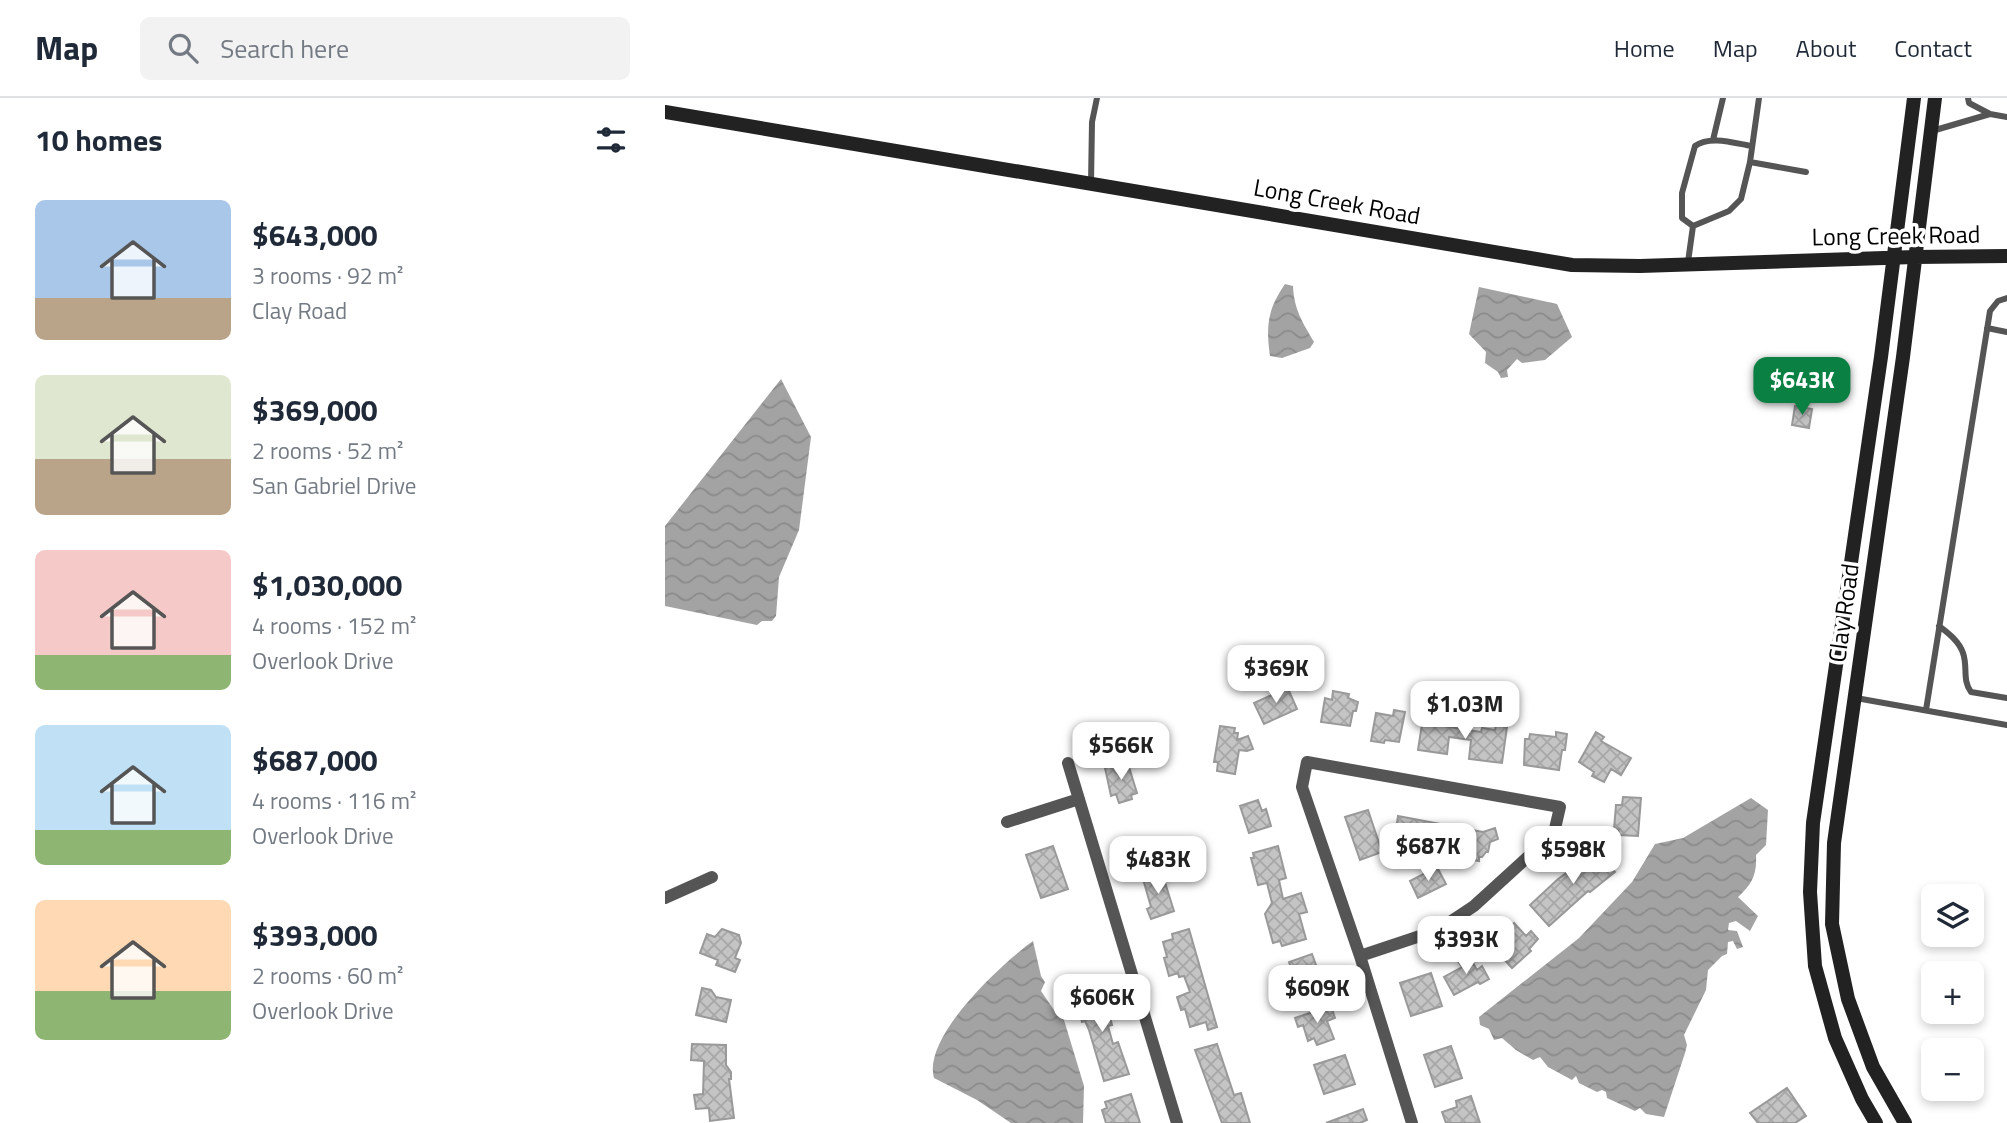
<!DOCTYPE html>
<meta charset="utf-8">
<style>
body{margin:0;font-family:"Titillium Web",sans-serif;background:#f2f2f3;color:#1f2937;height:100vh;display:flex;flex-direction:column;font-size:26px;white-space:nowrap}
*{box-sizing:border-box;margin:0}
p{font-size:23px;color:#747a83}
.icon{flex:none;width:38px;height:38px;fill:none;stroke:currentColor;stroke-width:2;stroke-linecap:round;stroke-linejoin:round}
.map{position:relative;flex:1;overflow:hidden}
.details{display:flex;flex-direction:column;background:#fff;width:665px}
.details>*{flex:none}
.fabs{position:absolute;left:1256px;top:786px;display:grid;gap:14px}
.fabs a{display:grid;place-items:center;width:63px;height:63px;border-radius:10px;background:#fff;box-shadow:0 4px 10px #0003;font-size:35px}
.price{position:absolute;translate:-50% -60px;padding:0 16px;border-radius:14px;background:#fff;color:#222;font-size:23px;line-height:46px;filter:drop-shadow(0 2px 4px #0008)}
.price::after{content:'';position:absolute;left:50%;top:42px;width:21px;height:16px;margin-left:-10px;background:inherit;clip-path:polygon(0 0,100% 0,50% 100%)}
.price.current{background:#0b8043;color:#fff}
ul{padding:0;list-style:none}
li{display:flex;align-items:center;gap:21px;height:175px;padding:0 35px}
li span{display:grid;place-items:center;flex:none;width:196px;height:140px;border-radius:10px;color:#555}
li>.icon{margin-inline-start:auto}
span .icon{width:84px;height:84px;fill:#fffc;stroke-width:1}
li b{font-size:30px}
h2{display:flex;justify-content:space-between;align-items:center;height:84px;padding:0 35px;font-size:30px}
header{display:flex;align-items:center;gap:42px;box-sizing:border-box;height:98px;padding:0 35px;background:#fff;border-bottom:2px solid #e0e1e3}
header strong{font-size:33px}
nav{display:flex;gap:38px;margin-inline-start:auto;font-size:24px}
.search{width:490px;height:63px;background:#f2f2f3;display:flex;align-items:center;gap:18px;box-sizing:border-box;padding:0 24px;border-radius:10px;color:#747a83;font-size:26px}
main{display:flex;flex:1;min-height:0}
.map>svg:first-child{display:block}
.water{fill:url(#water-waves)}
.building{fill:url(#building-cross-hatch);stroke:#999;stroke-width:2}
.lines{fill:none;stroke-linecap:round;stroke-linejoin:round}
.lane{stroke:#555;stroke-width:6}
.street{stroke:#555;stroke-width:12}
.secondary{stroke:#222;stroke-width:14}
.labels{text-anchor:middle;stroke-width:7;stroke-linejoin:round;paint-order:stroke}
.street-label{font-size:24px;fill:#000;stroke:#fff}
</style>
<header>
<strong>Map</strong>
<div class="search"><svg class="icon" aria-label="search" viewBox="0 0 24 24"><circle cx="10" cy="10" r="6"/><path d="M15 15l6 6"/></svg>Search here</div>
<nav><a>Home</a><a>Map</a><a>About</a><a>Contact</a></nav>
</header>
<main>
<section class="details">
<h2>10 homes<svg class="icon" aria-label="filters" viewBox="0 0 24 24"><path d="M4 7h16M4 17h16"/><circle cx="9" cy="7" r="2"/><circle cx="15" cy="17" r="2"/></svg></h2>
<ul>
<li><span style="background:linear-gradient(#a9c7e8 70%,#b9a48a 0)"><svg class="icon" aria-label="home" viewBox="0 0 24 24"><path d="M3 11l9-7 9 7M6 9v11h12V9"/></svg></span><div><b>$643,000</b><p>3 rooms · 92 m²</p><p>Clay Road</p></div></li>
<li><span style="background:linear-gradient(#dfe7d0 60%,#b9a48a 0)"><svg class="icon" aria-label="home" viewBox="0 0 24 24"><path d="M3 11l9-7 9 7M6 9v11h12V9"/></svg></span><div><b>$369,000</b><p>2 rooms · 52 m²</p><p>San Gabriel Drive</p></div></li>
<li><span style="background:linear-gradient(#f6c9c9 75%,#8fb573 0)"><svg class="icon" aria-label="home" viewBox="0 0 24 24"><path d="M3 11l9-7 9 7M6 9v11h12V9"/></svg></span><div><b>$1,030,000</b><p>4 rooms · 152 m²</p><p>Overlook Drive</p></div></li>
<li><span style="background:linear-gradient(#bfe0f5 75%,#8fb573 0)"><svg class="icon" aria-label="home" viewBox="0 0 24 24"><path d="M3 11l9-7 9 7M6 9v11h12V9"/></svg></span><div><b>$687,000</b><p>4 rooms · 116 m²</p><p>Overlook Drive</p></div></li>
<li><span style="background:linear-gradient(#ffd9b3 65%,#8fb573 0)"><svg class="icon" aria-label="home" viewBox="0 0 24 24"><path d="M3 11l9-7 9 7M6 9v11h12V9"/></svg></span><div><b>$393,000</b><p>2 rooms · 60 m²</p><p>Overlook Drive</p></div></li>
</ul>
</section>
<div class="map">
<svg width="1342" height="1025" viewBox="0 0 1342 1025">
<defs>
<pattern id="water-waves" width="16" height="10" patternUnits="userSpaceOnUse" patternTransform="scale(1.75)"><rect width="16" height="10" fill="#a3a3a3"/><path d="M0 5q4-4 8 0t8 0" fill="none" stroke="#8b8b8b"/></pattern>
<pattern id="building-cross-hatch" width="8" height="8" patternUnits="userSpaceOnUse" patternTransform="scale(1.75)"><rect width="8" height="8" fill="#c4c4c4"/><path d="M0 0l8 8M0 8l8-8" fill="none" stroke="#a7a7a7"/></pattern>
</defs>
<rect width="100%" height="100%" fill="#fff"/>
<!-- water -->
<path class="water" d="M 620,186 L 628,188 C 629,212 638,225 649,244 L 645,250 L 617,260 L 605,258 C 601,229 602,212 620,186 Z
M 814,189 L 892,206 L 907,239 L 880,262 L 857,265 L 852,261 L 842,272 L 843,279 L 836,280 L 833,274 L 820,265 L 821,254 L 804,236 Z
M 116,281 L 146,339 L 134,432 L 114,479 L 111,518 L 107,523 L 97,523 L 92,527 L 0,508 L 0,428 Z
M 1086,700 L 1103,712 L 1101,747 L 1091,757 C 1092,777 1087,786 1073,799 L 1093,818 L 1085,833 L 1071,823 L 1064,825 L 1063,832 L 1072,833 L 1078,849 L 1072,851 L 1068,843 L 1063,844 L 1062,856 L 1057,858 L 1043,872 L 1041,892 L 1019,937 L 1022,947 L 1020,955 L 999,1019 L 981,1016 L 975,1010 L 970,1013 L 942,1000 L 941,994 L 937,992 L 932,994 L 914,985 L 911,978 L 907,982 L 883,969 L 875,959 L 868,962 L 851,952 L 837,940 L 829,942 L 824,931 L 815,927 L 814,919 L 914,840 L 967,784 L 990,746 L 1018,740 Z
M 368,843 L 376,878 L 380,884 L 376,893 L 389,912 L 396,912 L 419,988 L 418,1025 L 346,1025 L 312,1002 L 269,980 C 257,939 337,865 368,843 Z"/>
<!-- building -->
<path class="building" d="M 1130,308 L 1147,311 L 1144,330 L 1127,327 Z
M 620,584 L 632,611 L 599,626 L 589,605 L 613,594 L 611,589 Z
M 668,593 L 684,596 L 683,600 L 693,604 L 691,613 L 688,613 L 685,628 L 656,624 L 660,600 L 667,602 Z
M 729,612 L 740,614 L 734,644 L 720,642 L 719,645 L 706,643 L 711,615 L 728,618 Z
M 767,623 L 778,625 L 778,628 L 816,634 L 817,630 L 830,632 L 831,627 L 842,629 L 837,665 L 804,661 L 806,642 L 784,639 L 782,656 L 753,652 L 757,626 L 767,628 Z
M 555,628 L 570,630 L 569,635 L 573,635 L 572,642 L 583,638 L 588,651 L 582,653 L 574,652 L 570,676 L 552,673 L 553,664 L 549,664 Z
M 891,634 L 902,636 L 900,652 L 897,652 L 894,672 L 859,667 L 860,641 L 864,641 L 865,636 L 891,639 Z
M 931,634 L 939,639 L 936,643 L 966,660 L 956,677 L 946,671 L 939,684 L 927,678 L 929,674 L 914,664 Z
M 457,664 L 459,671 L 464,669 L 472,695 L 466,697 L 467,701 L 454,705 L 451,696 L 446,698 L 440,670 Z
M 958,699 L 976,700 L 973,738 L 953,737 L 954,731 L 949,731 L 951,707 L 957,707 Z
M 593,702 L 597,713 L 601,711 L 606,728 L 584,735 L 575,708 Z
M 703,712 L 717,754 L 695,762 L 680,719 Z
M 733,718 L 818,734 L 830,730 L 833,741 L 825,744 L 823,754 L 821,754 L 817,759 L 814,759 L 814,763 L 796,760 L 798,747 L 784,744 L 784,742 L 763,738 L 761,748 L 729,745 Z
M 388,748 L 403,791 L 376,800 L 361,757 Z
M 613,748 L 621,780 L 614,782 L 618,801 L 636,795 L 642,814 L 634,816 L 641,841 L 617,848 L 615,843 L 608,845 L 600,816 L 607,805 L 602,785 L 593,787 L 586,760 L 589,760 L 588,755 Z
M 936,750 L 950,767 L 946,770 L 950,774 L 925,794 L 923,793 L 884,828 L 865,807 L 893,781 Z
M 772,769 L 781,786 L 753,800 L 745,783 Z
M 497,775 L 509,813 L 486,821 L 482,811 L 486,809 L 478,781 Z
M 849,825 L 861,838 L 866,833 L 873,841 L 864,851 L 866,853 L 847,870 L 828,849 L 844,835 L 841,832 Z
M 57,831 L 74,837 L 76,845 L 70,860 L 75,862 L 70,874 L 51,867 L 53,862 L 35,855 L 42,836 L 50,839 Z
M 524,831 L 552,929 L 543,932 L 541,924 L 525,929 L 520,911 L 516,912 L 512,899 L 525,894 L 519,878 L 514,879 L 513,875 L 504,878 L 499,860 L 502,859 L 498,844 L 508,841 L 507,836 Z
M 647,856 L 659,889 L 636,898 L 624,864 Z
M 804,858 L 812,872 L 817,868 L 824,881 L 815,886 L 813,884 L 789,897 L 779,879 L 797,869 L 793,863 Z
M 766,875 L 777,908 L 746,918 L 735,885 Z
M 437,889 L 447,927 L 443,928 L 448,946 L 453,944 L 464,976 L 439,983 L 424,932 L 420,923 L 417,924 L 413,909 L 419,907 L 415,894 Z
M 37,890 L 46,892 L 51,899 L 66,902 L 61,924 L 31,917 Z
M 666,908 L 670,920 L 662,923 L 669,941 L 652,947 L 649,940 L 643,943 L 638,927 L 633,929 L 630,920 Z
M 27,946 L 61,947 L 61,967 L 66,974 L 66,981 L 64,981 L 69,1020 L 45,1023 L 44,1010 L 31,1011 L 29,997 L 38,996 L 39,963 L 26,962 Z
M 552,946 L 569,997 L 576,995 L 585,1025 L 557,1025 L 530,952 Z
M 786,948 L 797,980 L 770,989 L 759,957 Z
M 680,957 L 690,986 L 659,996 L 649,967 Z
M 1122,990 L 1141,1018 L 1130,1025 L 1093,1025 L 1085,1015 Z
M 466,996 L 475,1025 L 441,1025 L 437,1012 L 442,1010 L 440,1004 Z
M 806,998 L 815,1025 L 781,1025 L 777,1014 L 792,1009 L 791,1003 Z
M 698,1011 L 702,1022 L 695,1025 L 661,1025 Z"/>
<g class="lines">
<!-- lane -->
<path class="lane" d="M 1303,0 L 1304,5 L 1325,16
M 1267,33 L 1325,16 L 1342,19
M 1048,42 L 1058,0
M 1085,64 L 1141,74
M 426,85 L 427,24 L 432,0
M 1028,128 L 1064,113 L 1076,101 L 1085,64 L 1094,0
M 1028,128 L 1017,120 L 1017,95 L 1030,48 C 1045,37 1069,45 1086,48
M 1023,164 L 1028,128
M 1322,230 L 1342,234
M 1274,528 C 1283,535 1294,543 1298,555 C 1303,569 1297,582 1306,594 L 1342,600
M 1191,600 L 1342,627
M 1261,612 L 1325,213 L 1333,203 L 1342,200"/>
<!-- street -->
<path class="street" d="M 403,665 L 512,1025
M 342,724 L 414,701
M 0,800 L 47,779
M 695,858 L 758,837 L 782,826 L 809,808 L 889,735 L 895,709 L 642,664 L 637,689 L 695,858 L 747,1025"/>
<!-- secondary -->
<path class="secondary" d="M 0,14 L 907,167 L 975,168 L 1249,159 L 1342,158
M 1211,1025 L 1197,1001 L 1170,940 L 1150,868 L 1145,794 L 1148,725 L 1216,259 L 1249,0
M 1240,1025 L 1208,969 L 1183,901 L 1167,826 L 1169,745 L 1238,259 L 1270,0"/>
</g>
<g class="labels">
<!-- street labels -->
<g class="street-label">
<text transform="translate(672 104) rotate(10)" y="8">Long Creek Road</text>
<text transform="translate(1231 138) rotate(-1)" y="8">Long Creek Road</text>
<text transform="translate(1179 515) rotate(-82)" y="8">Clay Road</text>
</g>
</g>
</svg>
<div class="fabs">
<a><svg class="icon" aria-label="layers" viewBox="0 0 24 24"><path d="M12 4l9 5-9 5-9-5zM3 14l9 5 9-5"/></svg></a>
<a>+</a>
<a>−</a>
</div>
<b class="price current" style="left:1137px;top:319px">$643K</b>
<b class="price" style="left:611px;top:607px">$369K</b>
<b class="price" style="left:800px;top:643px">$1.03M</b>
<b class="price" style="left:456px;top:684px">$566K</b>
<b class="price" style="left:763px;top:785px">$687K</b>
<b class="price" style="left:908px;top:788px">$598K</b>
<b class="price" style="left:493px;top:798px">$483K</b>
<b class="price" style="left:801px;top:878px">$393K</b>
<b class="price" style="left:652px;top:927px">$609K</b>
<b class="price" style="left:437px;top:936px">$606K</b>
</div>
</main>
